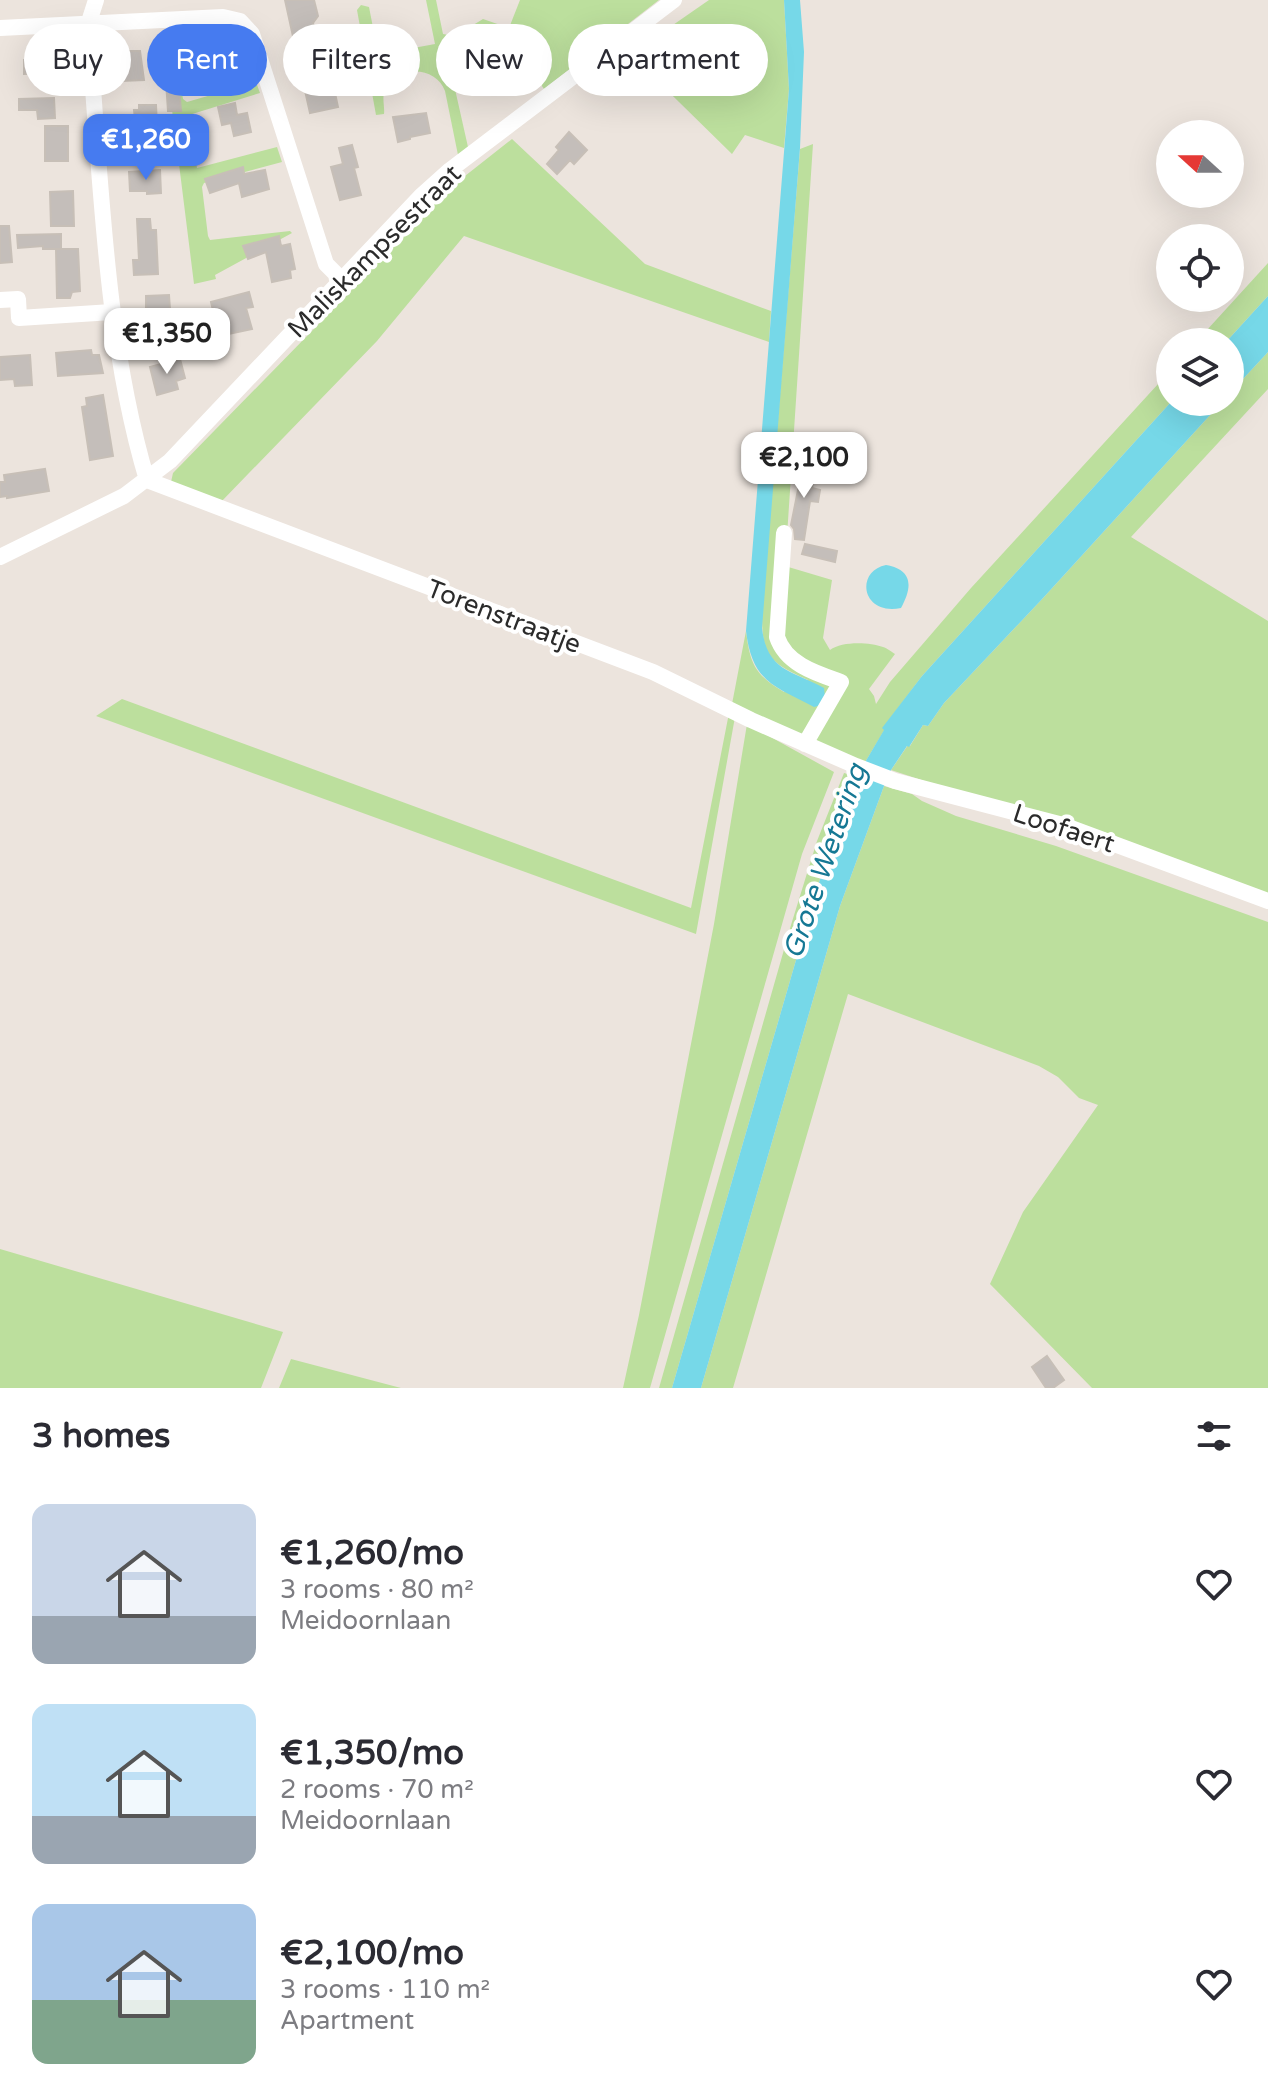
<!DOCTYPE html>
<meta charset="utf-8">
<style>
body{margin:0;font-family:"Varela Round",sans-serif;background:#f7f7f7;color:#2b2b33;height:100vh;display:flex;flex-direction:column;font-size:30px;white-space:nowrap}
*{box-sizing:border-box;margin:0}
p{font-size:26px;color:#7c7c81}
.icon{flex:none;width:44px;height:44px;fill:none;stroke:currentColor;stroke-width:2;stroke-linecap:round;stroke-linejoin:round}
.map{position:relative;height:1388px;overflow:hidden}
.drawer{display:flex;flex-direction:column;background:#fff;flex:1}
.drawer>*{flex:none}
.top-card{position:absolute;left:24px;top:24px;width:800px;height:72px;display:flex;gap:16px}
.needle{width:52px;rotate:291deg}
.buttons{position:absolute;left:1156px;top:120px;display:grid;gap:16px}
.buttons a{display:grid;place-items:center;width:88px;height:88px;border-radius:50%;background:#fff;box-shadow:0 8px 32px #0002;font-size:40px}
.price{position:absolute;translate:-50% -68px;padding:0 18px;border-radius:16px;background:#fff;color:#222;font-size:26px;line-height:52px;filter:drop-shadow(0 2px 4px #0008)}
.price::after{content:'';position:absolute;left:50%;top:48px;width:24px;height:18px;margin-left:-12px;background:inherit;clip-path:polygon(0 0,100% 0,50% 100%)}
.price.on{background:#467bf0;color:#fff}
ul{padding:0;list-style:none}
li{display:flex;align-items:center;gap:24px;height:200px;padding:0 32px}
li span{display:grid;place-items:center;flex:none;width:224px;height:160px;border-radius:16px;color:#555}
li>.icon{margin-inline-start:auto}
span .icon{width:96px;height:96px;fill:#fffc;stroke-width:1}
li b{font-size:34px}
h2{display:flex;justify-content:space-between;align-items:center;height:96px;padding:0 32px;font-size:34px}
.chip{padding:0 28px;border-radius:36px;background:#fff;box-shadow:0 8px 32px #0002;font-size:28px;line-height:72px}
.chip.on{background:#467bf0;color:#fff}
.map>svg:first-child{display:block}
.green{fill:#bcdf9d}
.water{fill:#76d8e8}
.building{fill:#c4beba;stroke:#c7bfb7;stroke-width:2}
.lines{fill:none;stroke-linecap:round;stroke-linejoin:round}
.minor{stroke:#fff;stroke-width:16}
.labels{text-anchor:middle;stroke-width:8;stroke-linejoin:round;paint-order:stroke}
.street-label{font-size:26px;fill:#2b2b2b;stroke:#fff}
.water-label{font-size:28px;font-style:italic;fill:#157894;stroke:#fff}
</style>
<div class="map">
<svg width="1268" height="1388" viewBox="0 0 1268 1388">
<rect width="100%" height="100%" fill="#ece4dd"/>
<!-- green -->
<path class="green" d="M 426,0 L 436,0 L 443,34 C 457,37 471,26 483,19 L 509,28 L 520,0 L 659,0 L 544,89 L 509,37 L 451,51 L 448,58 L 468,147 L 458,155 L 445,91 C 436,66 399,65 386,88 C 381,96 385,106 384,114 L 376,115 L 357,10 L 361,5 L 369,7 L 378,53 L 381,54 L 435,44 Z
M 709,0 L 784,0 L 789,89 L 784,148 L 745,135 L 732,154 L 627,51 L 647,43 Z
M 172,74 L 179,77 L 183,99 L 187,102 L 256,82 L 260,93 L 189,115 L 197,168 L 277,147 L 282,162 L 204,183 L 202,187 L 208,236 L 210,240 L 290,231 L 292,233 L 215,275 L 216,279 L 194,284 L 179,164 L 129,165 L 128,162 C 143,150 165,148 174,129 L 169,79 Z
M 512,139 L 645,264 L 771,311 L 769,342 L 464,236 L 377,341 L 220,503 L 171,482 L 173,473 L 348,294 L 432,202 Z
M 813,144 L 785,566 L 832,580 L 823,638 L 830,650 C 842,641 869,642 883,647 C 887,648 892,652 895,654 L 869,689 L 874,696 L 876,704 L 890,682 L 971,588 L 1170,371 L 1171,402 L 922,676 L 883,728 L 885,729 L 864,764 L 732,704 L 746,631 C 750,664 755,675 784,692 L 808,680 C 770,662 762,658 762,614 L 800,149 Z
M 1268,263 L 1268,296 L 1226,342 L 1196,342 Z
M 1268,352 L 1268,389 L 1131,537 L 1268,621 L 1268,894 L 891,770 L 908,745 L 910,746 L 923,725 L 928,726 L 944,703 L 1044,597 L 1222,402 L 1230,402 L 1230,393 Z
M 122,699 L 691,908 L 729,713 L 735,717 L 696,934 L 96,716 Z
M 747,724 L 834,772 L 802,854 L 650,1388 L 623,1388 L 639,1315 L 714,924 Z
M 844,773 L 858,777 L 844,804 L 814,898 L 672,1388 L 659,1388 L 791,925 L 817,841 Z
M 884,786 L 912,794 L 922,801 L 956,816 L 1056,846 L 1268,922 L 1268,1388 L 1092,1388 L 990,1284 L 1023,1212 L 1098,1105 L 1079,1098 L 1058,1077 L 1039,1066 L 848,994 L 733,1388 L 701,1388 L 840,906 Z
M 0,1249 L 283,1332 L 261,1388 L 0,1388 Z
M 291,1359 L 401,1388 L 279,1388 Z"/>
<!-- water -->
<path class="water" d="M 784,0 L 800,0 L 804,52 L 800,148 L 762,628 C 767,671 791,670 824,688 L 825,697 L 821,705 L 814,707 C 773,686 752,681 746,631 L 789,89 Z
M 1268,296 L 1268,352 L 1230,393 L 1230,342 L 1226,342 Z
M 1171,402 L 1222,402 L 1044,597 L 944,703 L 928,726 L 923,725 L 909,747 L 907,746 L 891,770 L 884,786 L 840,906 L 701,1388 L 672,1388 L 814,898 L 844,804 L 864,764 L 884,730 L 882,728 L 922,676 Z
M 886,565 C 914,570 912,588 901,608 C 861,616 855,571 886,565 Z"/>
<!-- building -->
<path class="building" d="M 285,0 L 314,0 L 318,16 L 313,23 L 317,40 L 311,41 L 312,46 L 296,50 Z
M 219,48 L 226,77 L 209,80 L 203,52 Z
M 125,51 L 140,51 L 144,80 L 121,81 L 121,75 L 115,76 L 115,60 L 121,60 L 121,56 L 125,56 Z
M 521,56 L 524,67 L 506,71 L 508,77 L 462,88 L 458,71 Z
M 43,59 L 43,64 L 60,64 L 60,76 L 63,76 L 64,89 L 44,90 L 43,68 L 43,73 L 24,74 L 24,60 Z
M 328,61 L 338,107 L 310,113 L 304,86 L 319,83 L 315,64 Z
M 165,66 L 177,66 L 181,111 L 168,111 Z
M 54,98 L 55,118 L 38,119 L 37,110 L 19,110 L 19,99 Z
M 235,103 L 237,115 L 247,113 L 251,132 L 234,136 L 231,123 L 222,125 L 218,107 Z
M 139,105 L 156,105 L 157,126 L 145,127 L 145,138 L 124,139 L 123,120 L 135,119 L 134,110 L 139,110 Z
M 426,113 L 430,133 L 410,137 L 410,139 L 398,142 L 393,117 Z
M 45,126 L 68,126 L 68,161 L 45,161 Z
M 569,132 L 587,150 L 574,164 L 570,160 L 557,174 L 547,164 L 559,150 L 556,147 Z
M 352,145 L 358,167 L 354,168 L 361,195 L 340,200 L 331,167 L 343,164 L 339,148 Z
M 243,167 L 244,174 L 265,170 L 269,189 L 242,197 L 239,183 L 210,193 L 205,179 Z
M 160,170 L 161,193 L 147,194 L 147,191 L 130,191 L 129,172 Z
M 73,191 L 74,226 L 51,226 L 50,192 Z
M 137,219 L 150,219 L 151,230 L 156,230 L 158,274 L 134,275 L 133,260 L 139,260 Z
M 0,226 L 9,226 L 12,262 L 0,263 Z
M 61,234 L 61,249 L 43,249 L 43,246 L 18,248 L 17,235 Z
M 279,236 L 281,246 L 290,244 L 295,269 L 290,270 L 291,278 L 272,282 L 266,252 L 248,259 L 243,246 Z
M 56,249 L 78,249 L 80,291 L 72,292 L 70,298 L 57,298 Z
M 249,292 L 253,307 L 246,308 L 252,329 L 214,337 L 210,320 L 215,319 L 211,302 Z
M 169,295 L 171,324 L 152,325 L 152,309 L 146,309 L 146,296 Z
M 91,350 L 92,355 L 99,355 L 103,373 L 58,376 L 56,353 Z
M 30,355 L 32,385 L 15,386 L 14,379 L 0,380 L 0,357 Z
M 180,359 L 185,378 L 176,381 L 178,389 L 157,395 L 150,367 Z
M 103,395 L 113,456 L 90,460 L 82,407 L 87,406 L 86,398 Z
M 802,457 L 809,459 L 811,463 L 807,481 L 813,482 L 812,488 L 820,490 L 818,502 L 810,501 L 804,540 L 795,539 L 794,529 L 791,525 L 800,480 L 805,481 L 797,465 L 798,460 Z
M 45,469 L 49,491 L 7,498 L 7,496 L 0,497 L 0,482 L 5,482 L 4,475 Z
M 805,544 L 837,551 L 835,562 L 802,554 Z
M 1047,1356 L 1064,1380 L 1053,1388 L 1046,1388 L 1032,1367 Z"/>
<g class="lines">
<!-- minor -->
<path class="minor" d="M 96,0 L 88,25 C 101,174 104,336 147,480
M 0,28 L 223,17 L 240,21 L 252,34 L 326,264 L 343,281
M 0,300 L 18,299 L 19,318 L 112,312
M 147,480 L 653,672 L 751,720 L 856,766 L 895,781 L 1063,825 L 1268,901
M 784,533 L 777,637 C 786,664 815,673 841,682 L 805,744
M 0,557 L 124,496 L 170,461 L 421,196 L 450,170 L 674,0"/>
</g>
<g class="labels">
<!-- street labels -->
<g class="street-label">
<text transform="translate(374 251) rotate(-45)" y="9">Maliskampsestraat</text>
<text transform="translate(504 616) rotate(21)" y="9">Torenstraatje</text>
<text transform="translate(1064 828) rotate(18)" y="9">Loofaert</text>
</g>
<!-- water labels -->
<g class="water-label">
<text transform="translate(824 861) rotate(-71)" y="10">Grote Wetering</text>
</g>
</g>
</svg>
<div class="buttons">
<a><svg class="needle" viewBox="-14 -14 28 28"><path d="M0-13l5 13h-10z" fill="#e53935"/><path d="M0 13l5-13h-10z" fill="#7c7c81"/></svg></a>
<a><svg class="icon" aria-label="locate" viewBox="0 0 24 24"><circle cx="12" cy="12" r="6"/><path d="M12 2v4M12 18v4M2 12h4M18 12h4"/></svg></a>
<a><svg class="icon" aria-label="layers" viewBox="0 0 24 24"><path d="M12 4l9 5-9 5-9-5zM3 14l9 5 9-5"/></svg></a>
</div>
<b class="price on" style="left:146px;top:182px">€1,260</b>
<b class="price" style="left:167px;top:376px">€1,350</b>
<b class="price" style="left:804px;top:500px">€2,100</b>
<div class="top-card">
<a class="chip">Buy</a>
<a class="chip on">Rent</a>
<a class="chip">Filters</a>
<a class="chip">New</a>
<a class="chip">Apartment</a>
</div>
</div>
<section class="drawer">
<h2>3 homes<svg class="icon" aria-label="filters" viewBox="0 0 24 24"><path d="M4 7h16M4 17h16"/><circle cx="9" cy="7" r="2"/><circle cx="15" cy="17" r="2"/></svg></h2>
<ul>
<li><span style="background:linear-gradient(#c9d6e8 70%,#9aa5b1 0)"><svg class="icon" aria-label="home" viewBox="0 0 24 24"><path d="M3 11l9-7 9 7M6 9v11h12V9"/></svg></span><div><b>€1,260/mo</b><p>3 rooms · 80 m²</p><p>Meidoornlaan</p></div><svg class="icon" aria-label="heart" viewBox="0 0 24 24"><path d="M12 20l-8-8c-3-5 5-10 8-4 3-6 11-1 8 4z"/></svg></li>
<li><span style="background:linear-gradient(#bfe0f5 70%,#9aa5b1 0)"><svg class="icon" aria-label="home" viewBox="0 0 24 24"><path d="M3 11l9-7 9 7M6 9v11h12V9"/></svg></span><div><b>€1,350/mo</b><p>2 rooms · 70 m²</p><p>Meidoornlaan</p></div><svg class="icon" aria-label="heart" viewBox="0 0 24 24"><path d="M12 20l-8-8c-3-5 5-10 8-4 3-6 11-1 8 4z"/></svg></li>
<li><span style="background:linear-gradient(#a9c7e8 60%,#7fa58c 0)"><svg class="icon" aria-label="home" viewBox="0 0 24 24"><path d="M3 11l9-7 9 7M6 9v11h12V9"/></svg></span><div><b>€2,100/mo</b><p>3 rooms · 110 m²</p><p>Apartment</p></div><svg class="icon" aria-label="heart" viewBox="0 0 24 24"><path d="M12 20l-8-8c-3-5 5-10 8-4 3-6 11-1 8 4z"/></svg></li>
</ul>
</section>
